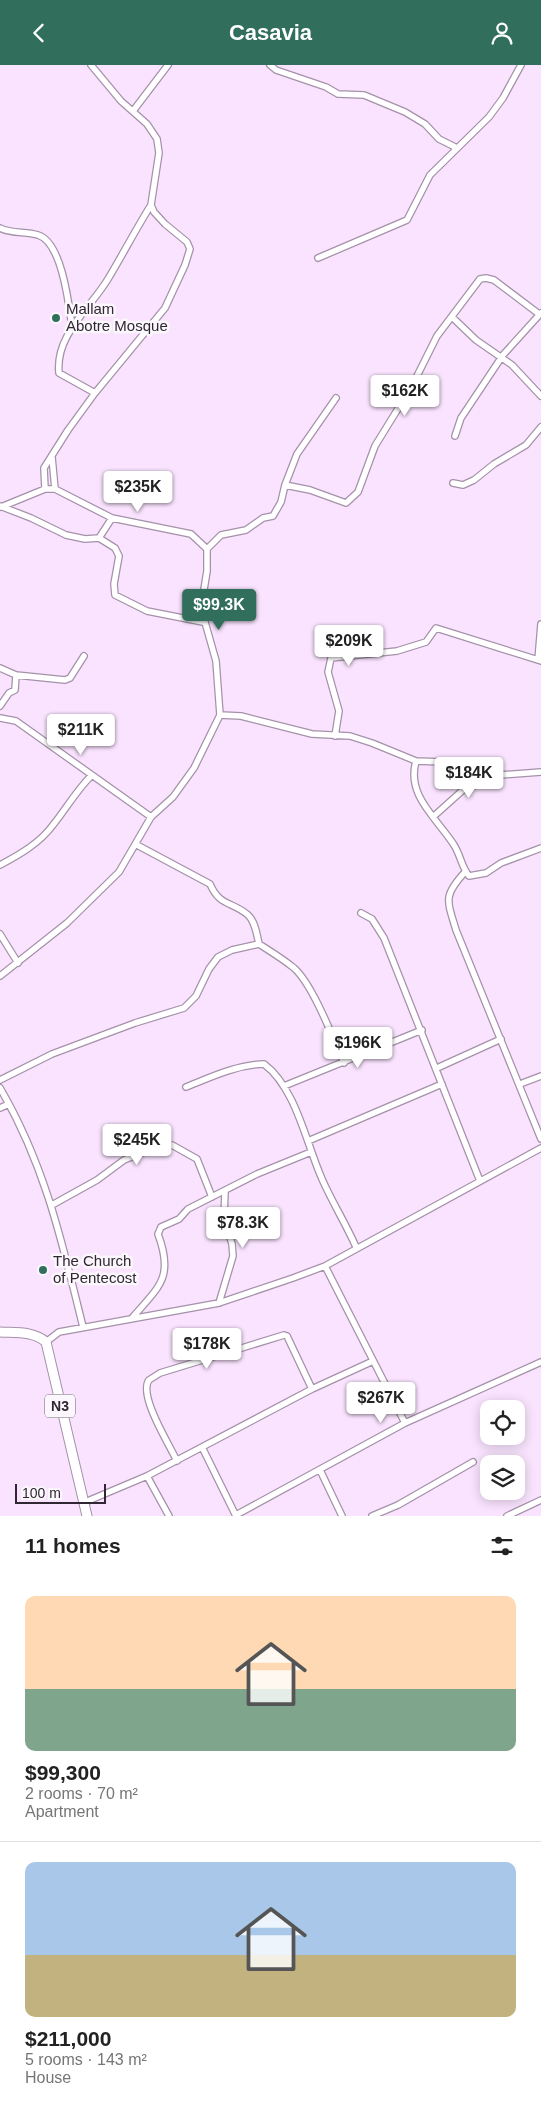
<!DOCTYPE html>
<meta charset="utf-8">
<style>
body{margin:0;font-family:Helvetica,sans-serif;background:#f2f2f2;color:#222;height:100vh;display:flex;flex-direction:column;font-size:19px;white-space:nowrap}
*{box-sizing:border-box;margin:0}
p{font-size:16px;color:#767676}
.icon{flex:none;width:28px;height:28px;fill:none;stroke:currentColor;stroke-width:2;stroke-linecap:round;stroke-linejoin:round}
.map{position:relative;height:1451px;overflow:hidden}
.panel{display:flex;flex-direction:column;background:#fff;flex:1}
.panel>*{flex:none}
.fabs{position:absolute;left:480px;top:1335px;display:grid;gap:10px}
.fabs a{display:grid;place-items:center;width:45px;height:45px;border-radius:10px;background:#fff;box-shadow:0 2px 12px #0003;font-size:25px}
.scale{position:absolute;left:15px;bottom:12px;width:91px;box-sizing:border-box;padding-left:5px;border:2px solid #2f2731;border-top:0;font-size:14px;line-height:18px;white-space:nowrap;color:#2f2731;-webkit-text-stroke:4px #fbf7fc;paint-order:stroke}
.price{position:absolute;translate:-50% -42px;padding:0 11px;border-radius:5px;background:#fff;color:#222;font-size:16px;line-height:32px;filter:drop-shadow(0 1px 2px #0008)}
.price::after{content:'';position:absolute;left:50%;top:30px;width:15px;height:11px;margin-left:-8px;background:inherit;clip-path:polygon(0 0,100% 0,50% 100%)}
.price.selected{background:#316f5c;color:#fff}
ul{padding:0;list-style:none}
li{display:grid;align-content:center;gap:10px;height:265px;padding:0 25px}
li+li{border-top:1px solid #e0e0e0}
li span{display:grid;place-items:center;height:155px;border-radius:10px;color:#555}
li>.icon{margin-inline-start:auto}
span .icon{width:90px;height:90px;fill:#fffc;stroke-width:1}
li b{font-size:21px}
h2{display:flex;justify-content:space-between;align-items:center;height:60px;padding:0 25px;font-size:21px}
header{display:flex;justify-content:space-between;align-items:center;height:65px;padding:0 25px;background:#316f5c;color:#fff;font-size:22px;font-weight:600}
.map>svg:first-child{display:block}
.lines{fill:none;stroke-linecap:round;stroke-linejoin:round}
.street-casing{stroke:#a591a9;stroke-width:8}
.primary-casing{stroke:#a591a9;stroke-width:11}
.street{stroke:#fff;stroke-width:5.5}
.primary{stroke:#fff;stroke-width:9}
.poi-dot{fill:#316f5c;stroke:#fbf7fc;stroke-width:2}
.labels{text-anchor:middle;stroke-width:5;stroke-linejoin:round;paint-order:stroke}
.shield{fill:#fbf7fc;stroke:#6c656e;stroke-width:1}
.shield-label{font-size:14px;font-weight:bold;fill:#2f2731}
.poi-label{font-size:15px;fill:#2f2731;stroke:#fbf7fc;text-anchor:start}
</style>
<header><svg class="icon" aria-label="back" viewBox="0 0 24 24"><path d="M15 5l-7 7 7 7"/></svg>Casavia<svg class="icon" aria-label="person" viewBox="0 0 24 24"><circle cx="12" cy="8" r="4"/><path d="M4 21q1-7 8-7t8 7"/></svg></header>
<div class="map">
<svg width="541" height="1451" viewBox="0 0 541 1451">
<rect width="100%" height="100%" fill="#f9e3fe"/>
<g class="lines">
<defs>
<path id="street" d="M 270,0 L 276,5 L 326,22 L 338,29 L 364,30 L 405,47 L 425,59 L 439,74 L 457,83
M 133,46 L 168,0
M 0,163 C 12,169 26,166 38,170 C 62,177 69,240 72,262
M 318,193 L 407,155 L 430,110 L 489,52 L 503,33 L 521,0
M 452,252 L 476,275 L 512,300 L 541,331
M 95,328 L 59,308 C 55,270 90,244 108,214 C 123,189 136,164 151,140
M 455,371 L 461,353 L 503,290 L 541,248
M 52,392 L 55,424
M 453,418 L 463,420 L 474,415 L 494,399 L 526,380 L 541,362
M 285,420 L 297,389 L 336,333
M 45,424 L 55,424 L 112,453 L 191,469 L 207,484
M 0,441 L 31,453 L 66,470 L 85,474 L 99,473 L 115,483 L 119,491 L 114,519 L 115,530 L 147,546 L 203,557
M 1,442 L 45,424 L 44,403 L 68,365 L 95,328 L 165,243 L 185,200 L 190,184 L 187,177 L 165,159 L 154,147 L 151,140 L 159,88 L 157,74 L 147,59 L 121,36 L 91,0
M 99,473 L 112,453
M 538,595 L 541,559
M 0,603 L 16,610 L 15,625 L 9,628 L 0,641
M 16,610 L 65,615 L 70,613 L 84,591
M 220,650 L 241,651 L 312,669 L 350,671 L 372,678 L 416,696 C 406,731 437,753 454,780 C 460,789 462,803 469,811 L 486,808 L 501,798 L 541,783
M 0,653 L 16,656 L 151,752
M 335,671 L 339,646 L 328,607 L 331,593 L 397,586 L 426,577 L 436,563 L 541,596
M 416,696 L 443,697 L 500,710 L 541,707
M 434,751 L 463,725 L 500,710
M 137,780 L 210,819 C 220,842 232,836 248,850 C 255,856 257,870 259,879
M 0,800 C 19,790 40,778 53,760 C 66,744 76,726 91,711
M 465,807 C 443,831 447,835 456,865 L 541,1074
M 361,848 L 372,854 L 384,873 L 480,1116
M 0,869 L 18,898
M 0,911 L 67,858 L 119,807 L 151,752 L 173,732 L 194,703 L 220,650 L 216,596 L 201,543 L 207,506 L 207,484 L 221,470 L 246,465 L 263,453 L 273,451 L 281,437 L 285,420 L 310,425 L 346,438 L 358,427 L 375,381 L 412,321 L 437,271 L 480,214 L 486,213 L 494,215 L 539,249
M 437,1003 L 501,974
M 0,1015 L 52,989 L 135,958 L 184,943 L 196,931 L 209,904 L 218,892 L 232,885 L 259,879 C 270,886 283,894 294,903 C 313,920 333,973 344,998
M 520,1019 L 541,1011
M 284,1021 L 422,965
M 186,1022 C 211,1012 236,1000 264,999 C 296,1023 306,1078 322,1114 C 332,1137 346,1159 356,1182
M 0,1023 C 45,1100 62,1177 83,1262
M 0,1043 L 9,1039
M 308,1076 L 442,1019
M 52,1140 L 97,1115 L 124,1095 L 149,1085 L 172,1080 L 197,1094 L 212,1132
M 325,1201 L 405,1358
M 219,1238 L 233,1191 L 232,1179 L 224,1154 L 225,1126
M 132,1253 C 160,1221 174,1212 158,1169 L 161,1162 L 179,1154 L 188,1144 L 257,1109 L 311,1087
M 46,1277 L 59,1267 L 219,1238 L 293,1213 L 325,1201 L 541,1083
M 202,1382 L 236,1451
M 177,1396 C 169,1379 138,1330 149,1315 L 160,1308 L 284,1270 L 287,1271 L 312,1324
M 320,1405 L 342,1451
M 147,1411 L 169,1451
M 83,1438 L 147,1411 L 312,1324 L 373,1296
M 236,1450 L 405,1358 L 541,1297
M 372,1451 L 398,1440 L 473,1397
M 507,1451 L 541,1435"/>
<path id="primary" d="M 0,1267 C 16,1268 33,1266 46,1277 L 87,1451"/>
</defs>
<!-- street casing -->
<use href="#street" class="street-casing"/>
<!-- primary casing -->
<use href="#primary" class="primary-casing"/>
<!-- street -->
<use href="#street" class="street"/>
<!-- primary -->
<use href="#primary" class="primary"/>
</g>
<!-- markers -->
<g class="poi-dot">
<circle cx="56" cy="253" r="5"/>
<circle cx="43" cy="1205" r="5"/>
</g>
<g class="labels">
<!-- shield labels -->
<rect class="shield" x="45" y="1329.5" width="30" height="23" rx="4"/>
<g class="shield-label">
<text x="60" y="1346">N3</text>
</g>
<!-- poi labels -->
<g class="poi-label">
<text x="66" y="249">Mallam<tspan x="66" dy="17">Abotre Mosque</tspan></text>
<text x="53" y="1201">The Church<tspan x="53" dy="17">of Pentecost</tspan></text>
</g>
</g>
</svg>
<div class="fabs">
<a><svg class="icon" aria-label="locate" viewBox="0 0 24 24"><circle cx="12" cy="12" r="6"/><path d="M12 2v4M12 18v4M2 12h4M18 12h4"/></svg></a>
<a><svg class="icon" aria-label="layers" viewBox="0 0 24 24"><path d="M12 4l9 5-9 5-9-5zM3 14l9 5 9-5"/></svg></a>
</div>
<div class="scale">100 m</div>
<b class="price" style="left:405px;top:352px">$162K</b>
<b class="price" style="left:138px;top:448px">$235K</b>
<b class="price selected" style="left:219px;top:566px">$99.3K</b>
<b class="price" style="left:349px;top:602px">$209K</b>
<b class="price" style="left:81px;top:691px">$211K</b>
<b class="price" style="left:469px;top:734px">$184K</b>
<b class="price" style="left:358px;top:1004px">$196K</b>
<b class="price" style="left:137px;top:1101px">$245K</b>
<b class="price" style="left:243px;top:1184px">$78.3K</b>
<b class="price" style="left:207px;top:1305px">$178K</b>
<b class="price" style="left:381px;top:1359px">$267K</b>
</div>
<section class="panel">
<h2>11 homes<svg class="icon" aria-label="filters" viewBox="0 0 24 24"><path d="M4 7h16M4 17h16"/><circle cx="9" cy="7" r="2"/><circle cx="15" cy="17" r="2"/></svg></h2>
<ul>
<li><span style="background:linear-gradient(#ffd9b3 60%,#7fa58c 0)"><svg class="icon" aria-label="home" viewBox="0 0 24 24"><path d="M3 11l9-7 9 7M6 9v11h12V9"/></svg></span><div><b>$99,300</b><p>2 rooms · 70 m²</p><p>Apartment</p></div></li>
<li><span style="background:linear-gradient(#a9c7e8 60%,#c2b280 0)"><svg class="icon" aria-label="home" viewBox="0 0 24 24"><path d="M3 11l9-7 9 7M6 9v11h12V9"/></svg></span><div><b>$211,000</b><p>5 rooms · 143 m²</p><p>House</p></div></li>
</ul>
</section>
